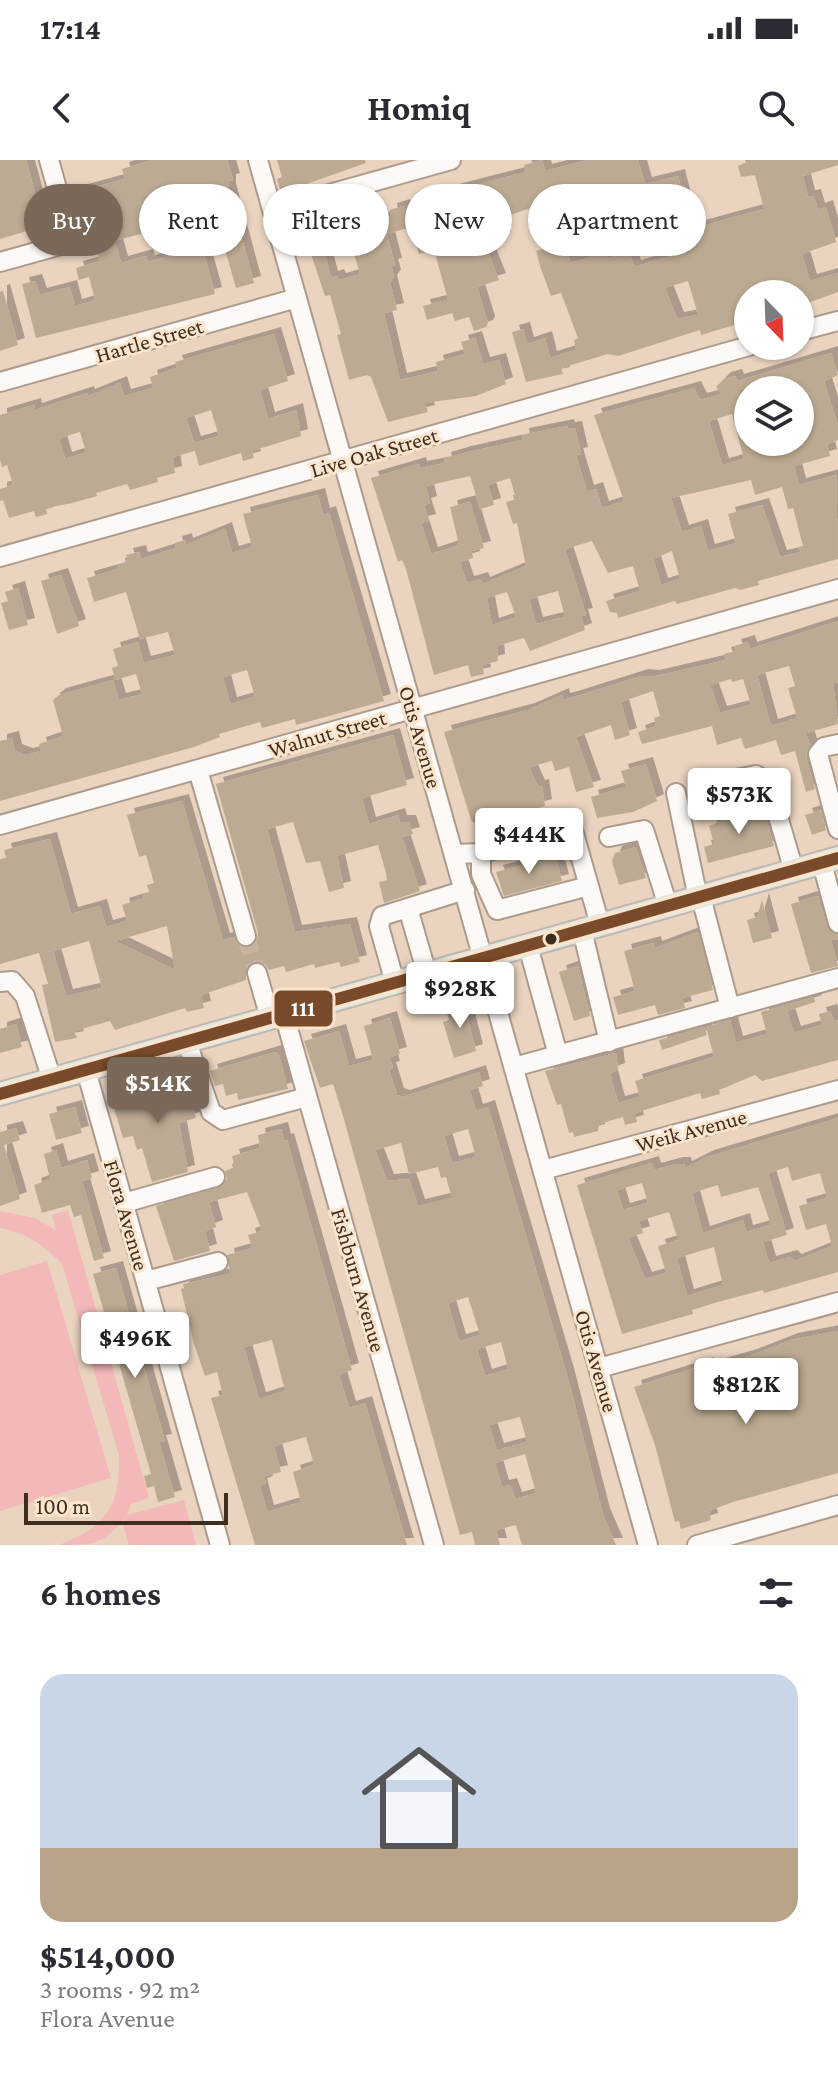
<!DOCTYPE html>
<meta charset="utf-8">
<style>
body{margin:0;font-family:"Crimson Pro",serif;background:#f2f2f3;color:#2b2b33;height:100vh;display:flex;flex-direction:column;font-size:30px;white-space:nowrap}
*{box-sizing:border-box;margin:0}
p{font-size:26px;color:#7c7c81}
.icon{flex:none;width:44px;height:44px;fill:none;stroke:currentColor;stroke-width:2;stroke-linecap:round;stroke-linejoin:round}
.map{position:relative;height:1385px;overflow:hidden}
.drawer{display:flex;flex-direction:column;background:#fff;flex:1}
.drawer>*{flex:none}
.top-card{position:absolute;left:24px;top:24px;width:790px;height:72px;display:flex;gap:16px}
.needle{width:52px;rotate:157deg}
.buttons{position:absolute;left:734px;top:120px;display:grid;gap:16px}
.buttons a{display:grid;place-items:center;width:80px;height:80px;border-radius:50%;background:#fff;box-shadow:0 2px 6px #0004;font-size:40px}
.scale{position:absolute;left:24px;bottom:20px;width:204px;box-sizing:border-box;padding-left:8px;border:4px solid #3e2e20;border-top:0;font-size:22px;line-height:28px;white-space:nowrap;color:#3e2e20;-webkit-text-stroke:6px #fce4cd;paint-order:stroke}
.price{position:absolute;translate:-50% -68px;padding:0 18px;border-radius:8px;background:#fff;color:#222;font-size:26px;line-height:52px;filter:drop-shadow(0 2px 4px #0008)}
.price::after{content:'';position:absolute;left:50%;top:48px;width:24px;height:18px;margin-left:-12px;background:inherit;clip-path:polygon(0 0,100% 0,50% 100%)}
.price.selected{background:#7a6858;color:#fff}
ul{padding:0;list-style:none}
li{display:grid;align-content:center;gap:16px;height:424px;padding:0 40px}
li span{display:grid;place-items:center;height:248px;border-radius:24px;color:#555}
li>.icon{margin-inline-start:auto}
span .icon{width:144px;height:144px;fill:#fffc;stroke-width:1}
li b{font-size:34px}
h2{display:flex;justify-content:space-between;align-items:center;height:96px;padding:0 40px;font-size:34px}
.pill{padding:0 28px;border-radius:36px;background:#fff;box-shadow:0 2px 6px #0004;font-size:28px;line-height:72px}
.pill.selected{background:#7a6858;color:#fff}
.status{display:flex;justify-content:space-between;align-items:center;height:56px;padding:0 40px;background:#fff;direction:ltr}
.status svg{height:22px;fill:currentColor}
header{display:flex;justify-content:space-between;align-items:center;height:104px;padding:0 40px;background:#fff;font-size:36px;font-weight:700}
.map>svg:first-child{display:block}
.green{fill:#f3b8ba}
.building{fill:#bcab92;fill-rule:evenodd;filter:url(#shadow)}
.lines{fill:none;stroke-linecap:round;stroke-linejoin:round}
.minor-tunnel{stroke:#c8b3a0;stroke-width:18;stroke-dasharray:18 9;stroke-linecap:butt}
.minor-casing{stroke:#ac9b8c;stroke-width:22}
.major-casing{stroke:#c2b7ac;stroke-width:26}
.minor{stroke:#fcf9f6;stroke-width:18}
.major{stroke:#e1e8e3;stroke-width:22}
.bus-1-casing{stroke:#fce4cd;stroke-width:18}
.bus-1{stroke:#7a4b2a;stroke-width:12}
.bus-dot{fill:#3e2e20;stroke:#fce4cd;stroke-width:3}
.labels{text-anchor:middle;stroke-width:6;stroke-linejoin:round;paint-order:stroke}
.street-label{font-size:22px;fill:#3e2e20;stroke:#fce4cd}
.line-badge{stroke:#fce4cd;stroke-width:3}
.badge-label{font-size:22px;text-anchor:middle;font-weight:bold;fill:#fff}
</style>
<div class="status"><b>17:14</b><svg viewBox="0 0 49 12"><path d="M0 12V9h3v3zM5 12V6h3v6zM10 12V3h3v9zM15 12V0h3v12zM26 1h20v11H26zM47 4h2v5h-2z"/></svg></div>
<header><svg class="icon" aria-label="back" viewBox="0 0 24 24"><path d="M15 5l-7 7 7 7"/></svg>Homiq<svg class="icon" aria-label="search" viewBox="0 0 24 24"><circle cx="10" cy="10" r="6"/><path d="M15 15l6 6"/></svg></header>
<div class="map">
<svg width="838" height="1385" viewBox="0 0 838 1385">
<defs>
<filter id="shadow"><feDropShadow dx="7" dy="-7" stdDeviation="0" flood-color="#0004"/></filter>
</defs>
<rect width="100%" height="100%" fill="#ead4c0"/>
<!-- green -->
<path class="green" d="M 68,1050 L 149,1338 L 131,1344 L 127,1355 L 184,1340 L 196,1385 L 129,1385 L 123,1364 L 126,1357 C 101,1385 97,1385 59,1385 C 107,1366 120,1347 119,1295 L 62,1104 C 43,1084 27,1073 0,1068 L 0,1051 L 35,1058 L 56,1070 L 52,1055 Z
M 47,1101 L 111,1318 L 0,1351 L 0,1115 Z"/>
<!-- building -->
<path class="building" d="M 0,0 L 26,0 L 44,66 L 0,79 Z
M 153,0 L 227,0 L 233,20 L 229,21 L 229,30 L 254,123 L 236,128 L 222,79 L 229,77 L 223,57 L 196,64 L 215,134 L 36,178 L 22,124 L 35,121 L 40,135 L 70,127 L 75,146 L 95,140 L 89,117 L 79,120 L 76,108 L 100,101 L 81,31 L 125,19 L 122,9 ZM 176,64 L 184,92 L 148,102 L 146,96 L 121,103 L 115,81 Z
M 277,0 L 365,0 L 366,3 L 281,33 L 277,19 L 282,17 Z
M 542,0 L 545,11 L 588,0 L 638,0 L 645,24 L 678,16 L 691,69 L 764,49 L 755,15 L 741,17 L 738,6 L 751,0 L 838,0 L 838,5 L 803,16 L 808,37 L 814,36 L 818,50 L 826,47 L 836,82 L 802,94 L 810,121 L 838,113 L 838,132 L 800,146 L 800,134 L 748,134 L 748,161 L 701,175 L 700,170 L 618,196 L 608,194 L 561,208 L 563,214 L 526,222 L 512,172 L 523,169 L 527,184 L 545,178 L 550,198 L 576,190 L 574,180 L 578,178 L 561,133 L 551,136 L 541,109 L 536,91 L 552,87 L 536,46 L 502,58 L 498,47 L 473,55 L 499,120 L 477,127 L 488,163 L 486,167 L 474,171 L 469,157 L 455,161 L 452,153 L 427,160 L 423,146 L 448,140 L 434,90 L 419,94 L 411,67 L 387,74 L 395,105 L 391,106 L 394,116 L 390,122 L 397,150 L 384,153 L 400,220 L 438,211 L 436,202 L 465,194 L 461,182 L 475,178 L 483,204 L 499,200 L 506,224 L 476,236 L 425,243 L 428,252 L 388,262 L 371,217 L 367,215 L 349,220 L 337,175 L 341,174 L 330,135 L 325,136 L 311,94 L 308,94 L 306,77 L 368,56 L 370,63 L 391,56 L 390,50 L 403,46 L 404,49 L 426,43 L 425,38 L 526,12 L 524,5 ZM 607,29 L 613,51 L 596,57 L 600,70 L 628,57 L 635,78 L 666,70 L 674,95 L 634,107 L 629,92 L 607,99 L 605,93 L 570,103 L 563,71 L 592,63 L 584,35 ZM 352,87 L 360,114 L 339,120 L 337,116 L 331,118 L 325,95 ZM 688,121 L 698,155 L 677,159 L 665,128 Z
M 3,131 L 18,185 L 0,191 L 0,132 Z
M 274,174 L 288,221 L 260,230 L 268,259 L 296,250 L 301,276 L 252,291 L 254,298 L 243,301 L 241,293 L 199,306 L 195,291 L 173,297 L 175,313 L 157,318 L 158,322 L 130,330 L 127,324 L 96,333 L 97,336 L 72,343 L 46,348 L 47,354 L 36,357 L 34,351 L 9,358 L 3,340 L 0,341 L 0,329 L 13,325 L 7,305 L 2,307 L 0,299 L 0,255 L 34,245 L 35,250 L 87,233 L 88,236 L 120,223 L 124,236 L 153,228 L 150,217 L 177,208 L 175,202 ZM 211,250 L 219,276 L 194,283 L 186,258 ZM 80,272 L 86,292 L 65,299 L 59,278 Z
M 831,193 L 838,215 L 824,221 L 838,266 L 838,280 L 827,284 L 830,296 L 794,306 L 799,325 L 836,315 L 838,399 L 758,421 L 759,425 L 740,430 L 735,428 L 677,444 L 675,441 L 618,458 L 617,453 L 610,452 L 606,441 L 640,431 L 633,406 L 608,413 L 592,381 L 565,389 L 586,455 L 581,456 L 585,470 L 530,491 L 524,478 L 497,486 L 498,501 L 482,505 L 484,514 L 471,517 L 468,505 L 434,515 L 406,409 L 402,400 L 398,402 L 371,318 L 419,304 L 420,308 L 445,303 L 444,299 L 464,293 L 523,280 L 522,275 L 567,266 L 568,269 L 575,268 L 581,294 L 576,295 L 587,332 L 596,329 L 602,348 L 624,341 L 594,255 L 694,228 L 700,240 L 722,234 L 716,227 L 724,219 L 735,216 L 737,221 ZM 791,224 L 793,230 L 800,230 L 800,282 L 748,282 L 748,258 L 739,230 L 773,230 ZM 732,254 L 744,299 L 722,305 L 709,261 ZM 470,316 L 480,349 L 494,345 L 488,325 L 510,318 L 516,339 L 506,342 L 513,364 L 517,363 L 526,406 L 483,424 L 481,419 L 467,423 L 460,402 L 473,398 L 472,391 L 484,388 L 470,342 L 450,347 L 459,385 L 431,394 L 421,363 L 429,361 L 424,345 L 430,343 L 426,326 ZM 751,320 L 755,335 L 782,327 L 788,349 L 793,348 L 803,386 L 799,387 L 801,392 L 780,397 L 762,345 L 728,354 L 736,383 L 708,391 L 701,366 L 682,372 L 671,338 ZM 672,391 L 680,419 L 661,425 L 653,399 ZM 558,431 L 565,457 L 536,464 L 529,439 ZM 507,432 L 516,457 L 492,465 L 487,438 Z
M 318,335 L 323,355 L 329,353 L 384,541 L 296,565 L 295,559 L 262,568 L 260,562 L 219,574 L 220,577 L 194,587 L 0,641 L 0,581 L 12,578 L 15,591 L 26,595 L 41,591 L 39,584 L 63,576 L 53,540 L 59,535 L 113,520 L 119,540 L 142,534 L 136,514 L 115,520 L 112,508 L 118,506 L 113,489 L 138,482 L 144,503 L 175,495 L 168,472 L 140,479 L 126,432 L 94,442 L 87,418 L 119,409 L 118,405 L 128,402 L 126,395 L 139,392 L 141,399 L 176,388 L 175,383 L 185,380 L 186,385 L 225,369 L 232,393 L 252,387 L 243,354 ZM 247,510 L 255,537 L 230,544 L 223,517 Z
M 61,415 L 79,466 L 57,474 L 41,421 Z
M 18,428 L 28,465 L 9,470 L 1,443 L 8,441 L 5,432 Z
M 838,461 L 838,522 L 833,523 L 838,564 L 806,573 L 810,585 L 806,597 L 815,629 L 806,632 L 795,591 L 781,595 L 776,580 L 745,589 L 741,578 L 717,585 L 712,566 L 642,584 L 638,572 L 656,566 L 654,558 L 660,556 L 653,531 L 621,542 L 630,575 L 615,580 L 611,565 L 576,577 L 594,627 L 576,632 L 569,607 L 555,611 L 552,601 L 529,607 L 538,627 L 542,626 L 545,646 L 497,660 L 496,657 L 474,663 L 471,660 L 444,572 L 528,550 L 562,535 L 563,540 L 571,538 L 641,516 L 652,517 L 726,500 L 724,494 L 736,491 L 734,486 L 748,482 L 750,489 ZM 789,506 L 795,526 L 788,528 L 797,558 L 771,566 L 757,515 ZM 731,519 L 732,522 L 743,519 L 751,545 L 720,553 L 710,525 Z
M 393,575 L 407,625 L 362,638 L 369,664 L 398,655 L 400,662 L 409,662 L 413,674 L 402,677 L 420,731 L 384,743 L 379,722 L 388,720 L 378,685 L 337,696 L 344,728 L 329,732 L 320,701 L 306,703 L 293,662 L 267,669 L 295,772 L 350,764 L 360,802 L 341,807 L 339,802 L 315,808 L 314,804 L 286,812 L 284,806 L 269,810 L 265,804 L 254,801 L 246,809 L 246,820 L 201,835 L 204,848 L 187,852 L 185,848 L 115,870 L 110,861 L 74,871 L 77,878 L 55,882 L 42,825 L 48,824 L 39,793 L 0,804 L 0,699 L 6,698 L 4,690 L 50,679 L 71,754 L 100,746 L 106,767 L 127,761 L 122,745 L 144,738 L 143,734 L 149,732 L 147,725 L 154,723 L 146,695 L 139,697 L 127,655 L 182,641 L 223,780 L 234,777 L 238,785 L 250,787 L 257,780 L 258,773 L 216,624 ZM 167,766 L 175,810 L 115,781 ZM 89,781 L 102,828 L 66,836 L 53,791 Z
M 646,604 L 657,641 L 633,652 L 597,658 L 591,637 L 626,627 L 621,611 Z
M 762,645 L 774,686 L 708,703 L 704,687 L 714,684 L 709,666 Z
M 821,650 L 826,670 L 812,675 L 805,655 Z
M 636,687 L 646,718 L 619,725 L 612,701 L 615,693 Z
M 555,696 L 562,721 L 504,736 L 496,712 Z
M 818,736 L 827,767 L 838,775 L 838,779 L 831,780 L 838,806 L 811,813 L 791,744 Z
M 762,740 L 772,778 L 753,783 L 747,760 L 757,757 Z
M 698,772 L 713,830 L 682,838 L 685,848 L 658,855 L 655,845 L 618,855 L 613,837 L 635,831 L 624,791 L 654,783 L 655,788 Z
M 578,806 L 590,856 L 574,861 L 559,812 Z
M 814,837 L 815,842 L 787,851 L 794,873 L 822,865 L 819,854 L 830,851 L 834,861 L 838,860 L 838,900 L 762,921 L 755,915 L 719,930 L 720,934 L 702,939 L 700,933 L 635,953 L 637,962 L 625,965 L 623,957 L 599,964 L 598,971 L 574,977 L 573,972 L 569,973 L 561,944 L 557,945 L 545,911 L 616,893 L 618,910 L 610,913 L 618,943 L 640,937 L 635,921 L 714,897 L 706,867 L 730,860 L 736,883 L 767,874 L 761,852 Z
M 465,842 L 473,854 L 467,856 L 476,891 L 454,898 L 443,862 L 449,860 L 446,848 Z
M 390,858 L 400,894 L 390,897 L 393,908 L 389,909 L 397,935 L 403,937 L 479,912 L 483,926 L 470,930 L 476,951 L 488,947 L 567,1215 L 603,1355 L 616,1385 L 522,1385 L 516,1365 L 496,1370 L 500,1385 L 475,1385 L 472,1372 L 460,1375 L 343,956 L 333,924 L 320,928 L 304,881 L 339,871 L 349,906 L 373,900 L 364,866 ZM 468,969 L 476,997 L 452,1003 L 444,976 ZM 401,983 L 409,1014 L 438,1007 L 441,1018 L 446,1017 L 452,1038 L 418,1046 L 409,1019 L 387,1021 L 375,990 ZM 468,1137 L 480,1175 L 459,1181 L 448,1143 ZM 501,1182 L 508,1209 L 485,1216 L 477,1189 ZM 520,1257 L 527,1282 L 497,1290 L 489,1265 ZM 525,1294 L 536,1333 L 515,1339 L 510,1325 L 502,1327 L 495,1303 Z
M 16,864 L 22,887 L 0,893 L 0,869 Z
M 704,867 L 707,875 L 662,890 L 659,880 Z
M 275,892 L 279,895 L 288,929 L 238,940 L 237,933 L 226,936 L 223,924 L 215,926 L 210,911 Z
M 186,918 L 196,958 L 179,963 L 188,1012 L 152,1022 L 142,988 L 137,990 L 133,976 L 123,978 L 111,938 Z
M 75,947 L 82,973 L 56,980 L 49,954 Z
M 838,958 L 838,1112 L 764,1133 L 763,1130 L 718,1142 L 692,1150 L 693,1154 L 622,1174 L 577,1025 L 652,1003 L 654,1010 L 676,1004 L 684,1004 L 685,1008 L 707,997 ZM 788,1007 L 792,1021 L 820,1013 L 827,1038 L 799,1046 L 806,1070 L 826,1064 L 832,1086 L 795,1101 L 790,1097 L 769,1103 L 763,1082 L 787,1075 L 768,1013 ZM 642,1023 L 648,1043 L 623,1050 L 617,1030 ZM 718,1025 L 721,1037 L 758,1027 L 771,1065 L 746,1072 L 743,1060 L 703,1073 L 692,1033 ZM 669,1052 L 678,1080 L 658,1086 L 666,1113 L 645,1119 L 628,1078 L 643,1073 L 639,1061 ZM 714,1087 L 723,1125 L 687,1136 L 677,1098 Z
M 16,968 L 20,980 L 4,985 L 20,1039 L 0,1046 L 0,972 Z
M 281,969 L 284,981 L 287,980 L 352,1210 L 339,1214 L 349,1248 L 365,1243 L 407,1385 L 255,1385 L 211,1238 L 223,1235 L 217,1212 L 205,1216 L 194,1184 L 181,1129 L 184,1128 L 183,1124 L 230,1114 L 227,1095 L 252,1088 L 248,1075 L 262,1071 L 247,1032 L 209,1042 L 216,1067 L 205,1071 L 210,1091 L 174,1101 L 156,1046 L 223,1026 L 227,1019 L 225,1011 L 235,1007 L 232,996 L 260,988 L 258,975 ZM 272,1180 L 285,1231 L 259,1239 L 244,1187 ZM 306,1277 L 314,1305 L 293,1312 L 301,1342 L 267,1352 L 260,1325 L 266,1323 L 264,1316 L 281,1312 L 274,1286 Z
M 56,990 L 61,1008 L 87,1000 L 92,1018 L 82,1021 L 104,1098 L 94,1101 L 81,1055 L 74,1057 L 70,1045 L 42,1053 L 34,1025 L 50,1019 L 44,994 Z
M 116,1108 L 165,1281 L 159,1282 L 175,1337 L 158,1342 L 154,1326 L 147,1328 L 144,1316 L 151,1314 L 93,1114 Z
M 838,1171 L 838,1313 L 733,1342 L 709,1351 L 711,1360 L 681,1369 L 679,1361 L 675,1362 L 655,1285 L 634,1227 L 707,1204 L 708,1208 L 750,1196 L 791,1180 Z"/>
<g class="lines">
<!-- minor-tunnel -->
<path class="minor-tunnel" d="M 246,776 L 257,813"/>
<defs>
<path id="minor" d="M 258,0 L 648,1385
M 272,50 L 451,0
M 0,102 L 72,82 L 49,0
M 800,171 L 838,161
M 0,222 L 297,138
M 0,397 L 749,186
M 838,584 L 824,587 L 818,594 L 838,669
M 198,610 L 246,776
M 736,619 L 756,615 L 768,622 L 794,711
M 676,633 L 698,738
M 0,665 L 838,429
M 609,677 L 644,670 L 668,746
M 481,693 L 481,714 L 497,750 L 589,726
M 454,694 L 481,693 L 573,670 L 600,765
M 822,703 L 838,763
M 701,737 L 730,848
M 408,748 L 427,814
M 582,770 L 609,882
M 528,786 L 558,895
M 257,813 L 270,858
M 0,822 L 12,821 L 25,836 L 52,920
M 395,823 L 379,766 L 382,756 L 465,730
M 284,854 L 434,1385
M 187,882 L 211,952 L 223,960 L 307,937
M 514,907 L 838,818
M 86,910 L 220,1385
M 543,1010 L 838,930
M 124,1043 L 215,1017
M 146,1121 L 218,1102
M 599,1208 L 838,1142
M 697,1385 L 838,1345"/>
<path id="major" d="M 0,934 L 838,698"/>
</defs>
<!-- minor casing -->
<use href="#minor" class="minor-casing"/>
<!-- major casing -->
<use href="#major" class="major-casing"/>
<!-- minor -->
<use href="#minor" class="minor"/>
<!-- major -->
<use href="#major" class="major"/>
<defs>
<path id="bus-1" d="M 0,934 L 838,698"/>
</defs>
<!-- bus-1 casing -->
<use href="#bus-1" class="bus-1-casing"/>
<!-- bus-1 -->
<use href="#bus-1" class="bus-1"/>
</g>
<!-- markers -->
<circle class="bus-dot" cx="551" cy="779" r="7"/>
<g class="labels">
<!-- street labels -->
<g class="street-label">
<text transform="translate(149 180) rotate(-16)" y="8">Hartle Street</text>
<text transform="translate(374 292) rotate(-16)" y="8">Live Oak Street</text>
<text transform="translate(327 573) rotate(-16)" y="8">Walnut Street</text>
<text transform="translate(421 577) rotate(74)" y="8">Otis Avenue</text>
<text transform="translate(691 970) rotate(-15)" y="8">Weik Avenue</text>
<text transform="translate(127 1055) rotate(74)" y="8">Flora Avenue</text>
<text transform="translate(359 1120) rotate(74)" y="8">Fishburn Avenue</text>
<text transform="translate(597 1201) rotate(74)" y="8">Otis Avenue</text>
</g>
</g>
<rect class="line-badge" x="273" y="829" width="61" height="39" rx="8" fill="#7a4b2a"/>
<g class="badge-label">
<text x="303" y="856">111</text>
</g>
</svg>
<div class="buttons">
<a><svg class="needle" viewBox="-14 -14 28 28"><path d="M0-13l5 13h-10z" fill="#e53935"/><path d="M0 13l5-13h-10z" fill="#7c7c81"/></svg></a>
<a><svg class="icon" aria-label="layers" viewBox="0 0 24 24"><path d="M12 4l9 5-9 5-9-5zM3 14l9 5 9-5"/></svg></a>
</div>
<div class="scale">100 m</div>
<b class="price" style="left:739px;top:676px">$573K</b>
<b class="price" style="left:529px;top:716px">$444K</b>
<b class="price" style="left:460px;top:870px">$928K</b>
<b class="price selected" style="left:158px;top:965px">$514K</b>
<b class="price" style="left:135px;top:1220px">$496K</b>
<b class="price" style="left:746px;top:1266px">$812K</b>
<div class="top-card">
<a class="pill selected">Buy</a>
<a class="pill">Rent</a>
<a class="pill">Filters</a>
<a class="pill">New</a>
<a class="pill">Apartment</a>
</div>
</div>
<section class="drawer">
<h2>6 homes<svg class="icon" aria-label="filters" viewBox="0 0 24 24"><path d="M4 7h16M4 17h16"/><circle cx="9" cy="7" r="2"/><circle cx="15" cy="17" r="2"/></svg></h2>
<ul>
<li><span style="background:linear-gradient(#c9d6e8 70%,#b9a48a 0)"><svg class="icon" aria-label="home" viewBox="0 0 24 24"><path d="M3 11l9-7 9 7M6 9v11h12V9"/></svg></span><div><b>$514,000</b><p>3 rooms · 92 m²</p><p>Flora Avenue</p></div></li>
</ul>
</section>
